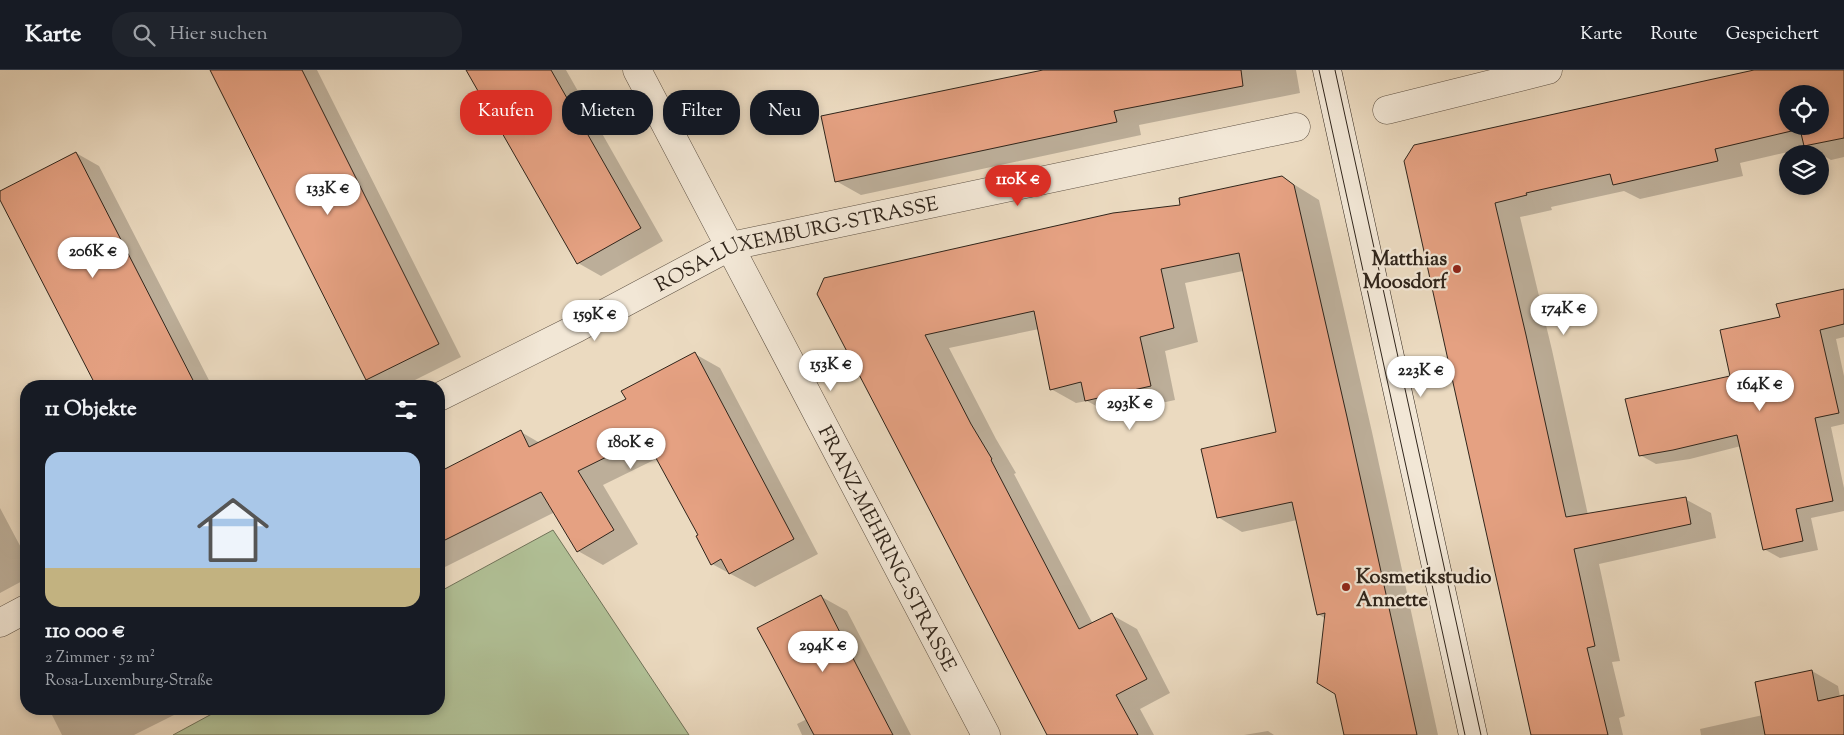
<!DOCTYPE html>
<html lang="de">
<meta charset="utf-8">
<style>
body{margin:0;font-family:"Sorts Mill Goudy",serif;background:#20242c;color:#f1f3f6;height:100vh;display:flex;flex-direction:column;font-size:19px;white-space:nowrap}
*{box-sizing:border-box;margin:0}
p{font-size:16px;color:#9ea1a6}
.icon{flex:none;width:28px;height:28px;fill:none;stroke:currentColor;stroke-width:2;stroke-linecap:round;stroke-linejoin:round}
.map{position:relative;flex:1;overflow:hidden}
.details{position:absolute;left:20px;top:310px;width:425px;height:335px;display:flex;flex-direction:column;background:#171b24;border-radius:20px;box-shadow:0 2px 8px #0003}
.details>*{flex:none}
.guide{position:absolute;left:460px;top:20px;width:475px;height:45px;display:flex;gap:10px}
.tools{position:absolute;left:1779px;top:15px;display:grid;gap:10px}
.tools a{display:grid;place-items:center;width:50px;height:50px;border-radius:50%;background:#171b24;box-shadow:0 2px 8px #0003;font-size:25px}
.price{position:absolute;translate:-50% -42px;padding:0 11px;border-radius:18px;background:#fff;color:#222;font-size:16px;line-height:32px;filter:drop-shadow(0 1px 2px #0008)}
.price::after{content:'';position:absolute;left:50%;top:30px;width:15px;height:11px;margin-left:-8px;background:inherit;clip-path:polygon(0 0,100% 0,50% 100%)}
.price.current{background:#d93025;color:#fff}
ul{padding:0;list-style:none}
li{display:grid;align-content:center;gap:10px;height:265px;padding:0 25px}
li span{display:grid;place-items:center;height:155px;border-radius:15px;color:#555}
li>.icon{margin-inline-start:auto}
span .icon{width:90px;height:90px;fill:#fffc;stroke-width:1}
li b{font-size:21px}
h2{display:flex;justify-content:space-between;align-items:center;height:60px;padding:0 25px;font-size:21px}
.tag{padding:0 18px;border-radius:20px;background:#171b24;box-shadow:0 2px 8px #0003;font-size:18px;line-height:45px}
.tag.current{background:#d93025;color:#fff}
header{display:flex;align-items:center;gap:30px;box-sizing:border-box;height:70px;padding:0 25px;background:#171b24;border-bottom:1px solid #363941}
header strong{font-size:24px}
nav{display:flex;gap:28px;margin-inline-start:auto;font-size:18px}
.search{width:350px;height:45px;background:#20242c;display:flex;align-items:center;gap:12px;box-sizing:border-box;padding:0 18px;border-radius:20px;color:#9ea1a6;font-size:19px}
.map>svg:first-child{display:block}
.green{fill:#b1c197;stroke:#707359}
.shadow{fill:#0003;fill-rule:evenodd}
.building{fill:#e5a182;stroke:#30251b;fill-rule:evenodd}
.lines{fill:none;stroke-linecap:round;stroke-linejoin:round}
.street-casing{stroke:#5f5244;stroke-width:29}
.secondary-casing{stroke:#30251b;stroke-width:29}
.street{stroke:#f2e7d6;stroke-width:28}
.secondary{stroke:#f2e7d6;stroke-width:28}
.tram{stroke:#30251b;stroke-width:1}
.poi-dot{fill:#8f2418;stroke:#f2e7d6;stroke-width:2}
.labels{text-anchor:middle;stroke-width:4.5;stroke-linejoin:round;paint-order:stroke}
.street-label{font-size:20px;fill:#30251b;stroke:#f2e7d6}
.poi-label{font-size:20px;font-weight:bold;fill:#30251b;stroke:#f2e7d6;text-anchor:end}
</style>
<header>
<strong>Karte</strong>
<div class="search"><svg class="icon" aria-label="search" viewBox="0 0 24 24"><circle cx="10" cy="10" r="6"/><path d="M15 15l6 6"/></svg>Hier suchen</div>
<nav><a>Karte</a><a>Route</a><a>Gespeichert</a></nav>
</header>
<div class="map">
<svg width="1844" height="665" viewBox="0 0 1844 665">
<rect width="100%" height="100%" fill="#ebdac0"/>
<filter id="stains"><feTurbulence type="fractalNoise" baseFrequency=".004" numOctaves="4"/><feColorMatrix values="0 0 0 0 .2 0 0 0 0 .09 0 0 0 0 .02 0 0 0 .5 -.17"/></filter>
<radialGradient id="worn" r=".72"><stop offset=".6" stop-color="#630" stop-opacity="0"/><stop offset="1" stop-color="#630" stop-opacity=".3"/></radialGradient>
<!-- green -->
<path class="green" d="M 553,460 L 689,665 L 173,665 L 221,639 L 439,639 L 439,522 Z"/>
<!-- shadow -->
<path class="shadow" d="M 228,0 L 317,0 L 461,287 L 403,316 L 378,316 L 367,310 Z
M 468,0 L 566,0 L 663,171 L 601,206 L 578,193 Z
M 1050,0 L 1296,0 L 1300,23 L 1139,55 L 1141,65 L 861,125 L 836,111 Z
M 1762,0 L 1844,0 L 1844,87 L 1831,90 L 1809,77 L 1740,93 L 1743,106 L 1640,129 L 1624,121 L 1551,137 L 1552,140 L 1520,147 L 1552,280 L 1588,445 L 1685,429 L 1711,443 L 1716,468 L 1599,494 L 1620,591 L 1612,592 L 1625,646 L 1619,648 L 1623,665 L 1532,665 L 1406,91 ZM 1788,24 L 1820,24 L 1820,56 L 1788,56 Z
M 76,83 L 99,96 L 212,316 L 97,316 L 0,127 L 0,122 Z
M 1282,107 L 1319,130 L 1372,362 L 1438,665 L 1343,665 L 1345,662 L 1326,549 L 1318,544 L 1297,450 L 1242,462 L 1218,447 L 1277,363 L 1243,201 L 1185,213 L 1198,272 L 1165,281 L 1175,330 L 1111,344 L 1087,331 L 1076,333 L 1051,319 L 1039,259 L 949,278 L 996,369 L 1016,403 L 1014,404 L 1093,554 L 1112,545 L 1137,559 L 1170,623 L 1140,639 L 1154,665 L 1049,665 L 818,224 L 1182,137 Z
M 1844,220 L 1844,267 L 1836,269 L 1844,306 L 1844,354 L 1831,357 L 1844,418 L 1844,441 L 1811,448 L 1818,480 L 1780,488 L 1764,479 L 1741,376 L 1690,389 L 1656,394 L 1640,385 L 1732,307 L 1781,248 Z
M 695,284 L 720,298 L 818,484 L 755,517 L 712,494 L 700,465 L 658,388 L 603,415 L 638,474 L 603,495 L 578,481 L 555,442 L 439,500 L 439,404 L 521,362 L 540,373 L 628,330 Z
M 0,438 L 26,487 L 26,509 L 0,523 Z
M 820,526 L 847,541 L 911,665 L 802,665 L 797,654 L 807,649 Z
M 1812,601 L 1838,616 L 1840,627 L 1844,626 L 1844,665 L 1701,665 L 1700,659 L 1763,645 Z
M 49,639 L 186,639 L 134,665 L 62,665 Z
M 1268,661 L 1274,665 L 1244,665 Z"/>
<!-- building -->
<path class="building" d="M 210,0 L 302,0 L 439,274 L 366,310 Z
M 466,0 L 551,0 L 641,158 L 577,194 Z
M 1043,0 L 1241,0 L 1243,16 L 1114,41 L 1117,52 L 835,112 L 821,46 Z
M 1754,0 L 1844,0 L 1844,68 L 1804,76 L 1800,59 L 1715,79 L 1718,91 L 1613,115 L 1610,104 L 1526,123 L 1527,125 L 1495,133 L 1526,265 L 1566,447 L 1686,427 L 1691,454 L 1574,479 L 1595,576 L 1587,578 L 1608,665 L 1531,665 L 1404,91 L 1414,75 ZM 1788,24 L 1820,24 L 1820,56 L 1788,56 Z
M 76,82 L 196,316 L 96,316 L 0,130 L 0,121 Z
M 1282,106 L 1294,115 L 1347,347 L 1417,665 L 1344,665 L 1335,624 L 1317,613 L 1325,543 L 1317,545 L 1292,432 L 1217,448 L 1201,379 L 1276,362 L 1239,183 L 1161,199 L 1174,258 L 1140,267 L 1151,316 L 1085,331 L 1081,312 L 1050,320 L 1034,241 L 925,265 L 971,354 L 992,389 L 991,390 L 1079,559 L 1112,543 L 1147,609 L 1116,625 L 1138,665 L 1047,665 L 817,224 L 824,208 L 1113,143 L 1180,135 L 1179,128 Z
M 1844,219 L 1844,254 L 1820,260 L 1839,343 L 1815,348 L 1833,431 L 1796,439 L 1803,471 L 1763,480 L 1737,365 L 1673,380 L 1639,386 L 1625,329 L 1730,306 L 1720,260 L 1780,247 L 1776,234 Z
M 695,282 L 794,469 L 729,504 L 721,489 L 711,495 L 696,466 L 698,465 L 645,368 L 578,401 L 614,460 L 577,482 L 541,422 L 439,473 L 439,402 L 521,360 L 529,377 L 626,329 L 621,321 Z
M 821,525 L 857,596 L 893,665 L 814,665 L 769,580 L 757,558 Z
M 1812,600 L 1818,631 L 1844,625 L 1844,665 L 1765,665 L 1755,612 Z"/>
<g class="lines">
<defs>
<g id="street">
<path id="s1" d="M 637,0 L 986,665"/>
<path d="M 1387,40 L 1548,0"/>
<path id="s2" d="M 439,327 L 577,258 L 731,176 L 1296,57"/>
<path d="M 0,553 L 26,539"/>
</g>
<path id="secondary" d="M 1327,0 L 1473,665"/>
</defs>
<!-- street casing -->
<use href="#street" class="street-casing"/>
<!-- secondary casing -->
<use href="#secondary" class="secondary-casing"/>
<!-- street -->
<use href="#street" class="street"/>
<!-- secondary -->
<use href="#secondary" class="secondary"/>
<!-- tram -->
<path class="tram" d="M 1319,0 L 1465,665
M 1335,0 L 1481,665"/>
</g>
<!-- markers -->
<g class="poi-dot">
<circle cx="1457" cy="199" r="5"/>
<circle cx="1346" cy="517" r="5"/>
</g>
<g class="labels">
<!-- street labels -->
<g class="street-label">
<text dy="7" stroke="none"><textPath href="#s2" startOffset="392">ROSA-LUXEMBURG-STRASSE</textPath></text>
<text dy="7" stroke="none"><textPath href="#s1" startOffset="540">FRANZ-MEHRING-STRASSE</textPath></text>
</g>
<!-- poi labels -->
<g class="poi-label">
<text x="1447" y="195">Matthias<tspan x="1447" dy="23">Moosdorf</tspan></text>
<text x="1356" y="513" text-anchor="start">Kosmetikstudio<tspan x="1356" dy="23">Annette</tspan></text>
</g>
</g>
<rect width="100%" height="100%" filter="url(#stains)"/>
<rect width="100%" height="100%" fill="url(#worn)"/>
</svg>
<div class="tools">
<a><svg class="icon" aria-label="locate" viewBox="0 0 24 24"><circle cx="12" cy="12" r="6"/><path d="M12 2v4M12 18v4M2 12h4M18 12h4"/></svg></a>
<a><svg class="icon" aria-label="layers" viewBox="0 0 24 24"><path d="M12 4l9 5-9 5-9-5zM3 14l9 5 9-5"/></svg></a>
</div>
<b class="price current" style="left:1018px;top:137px">110K €</b>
<b class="price" style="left:328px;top:146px">133K €</b>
<b class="price" style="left:93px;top:209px">206K €</b>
<b class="price" style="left:1564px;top:266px">174K €</b>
<b class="price" style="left:595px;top:272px">159K €</b>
<b class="price" style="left:831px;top:322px">153K €</b>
<b class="price" style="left:1421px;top:328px">223K €</b>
<b class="price" style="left:1760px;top:342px">164K €</b>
<b class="price" style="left:1130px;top:361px">293K €</b>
<b class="price" style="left:631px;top:400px">180K €</b>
<b class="price" style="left:823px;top:603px">294K €</b>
<div class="guide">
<a class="tag current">Kaufen</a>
<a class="tag">Mieten</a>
<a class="tag">Filter</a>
<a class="tag">Neu</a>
</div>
<section class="details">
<h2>11 Objekte<svg class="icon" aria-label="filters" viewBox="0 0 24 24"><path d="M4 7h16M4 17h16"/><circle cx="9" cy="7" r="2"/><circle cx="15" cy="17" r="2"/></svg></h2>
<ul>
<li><span style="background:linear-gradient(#a9c7e8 75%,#c2b280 0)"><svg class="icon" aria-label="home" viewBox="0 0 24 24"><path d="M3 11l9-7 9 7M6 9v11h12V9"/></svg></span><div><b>110 000 €</b><p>2 Zimmer · 52 m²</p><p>Rosa-Luxemburg-Straße</p></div></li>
</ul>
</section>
</div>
